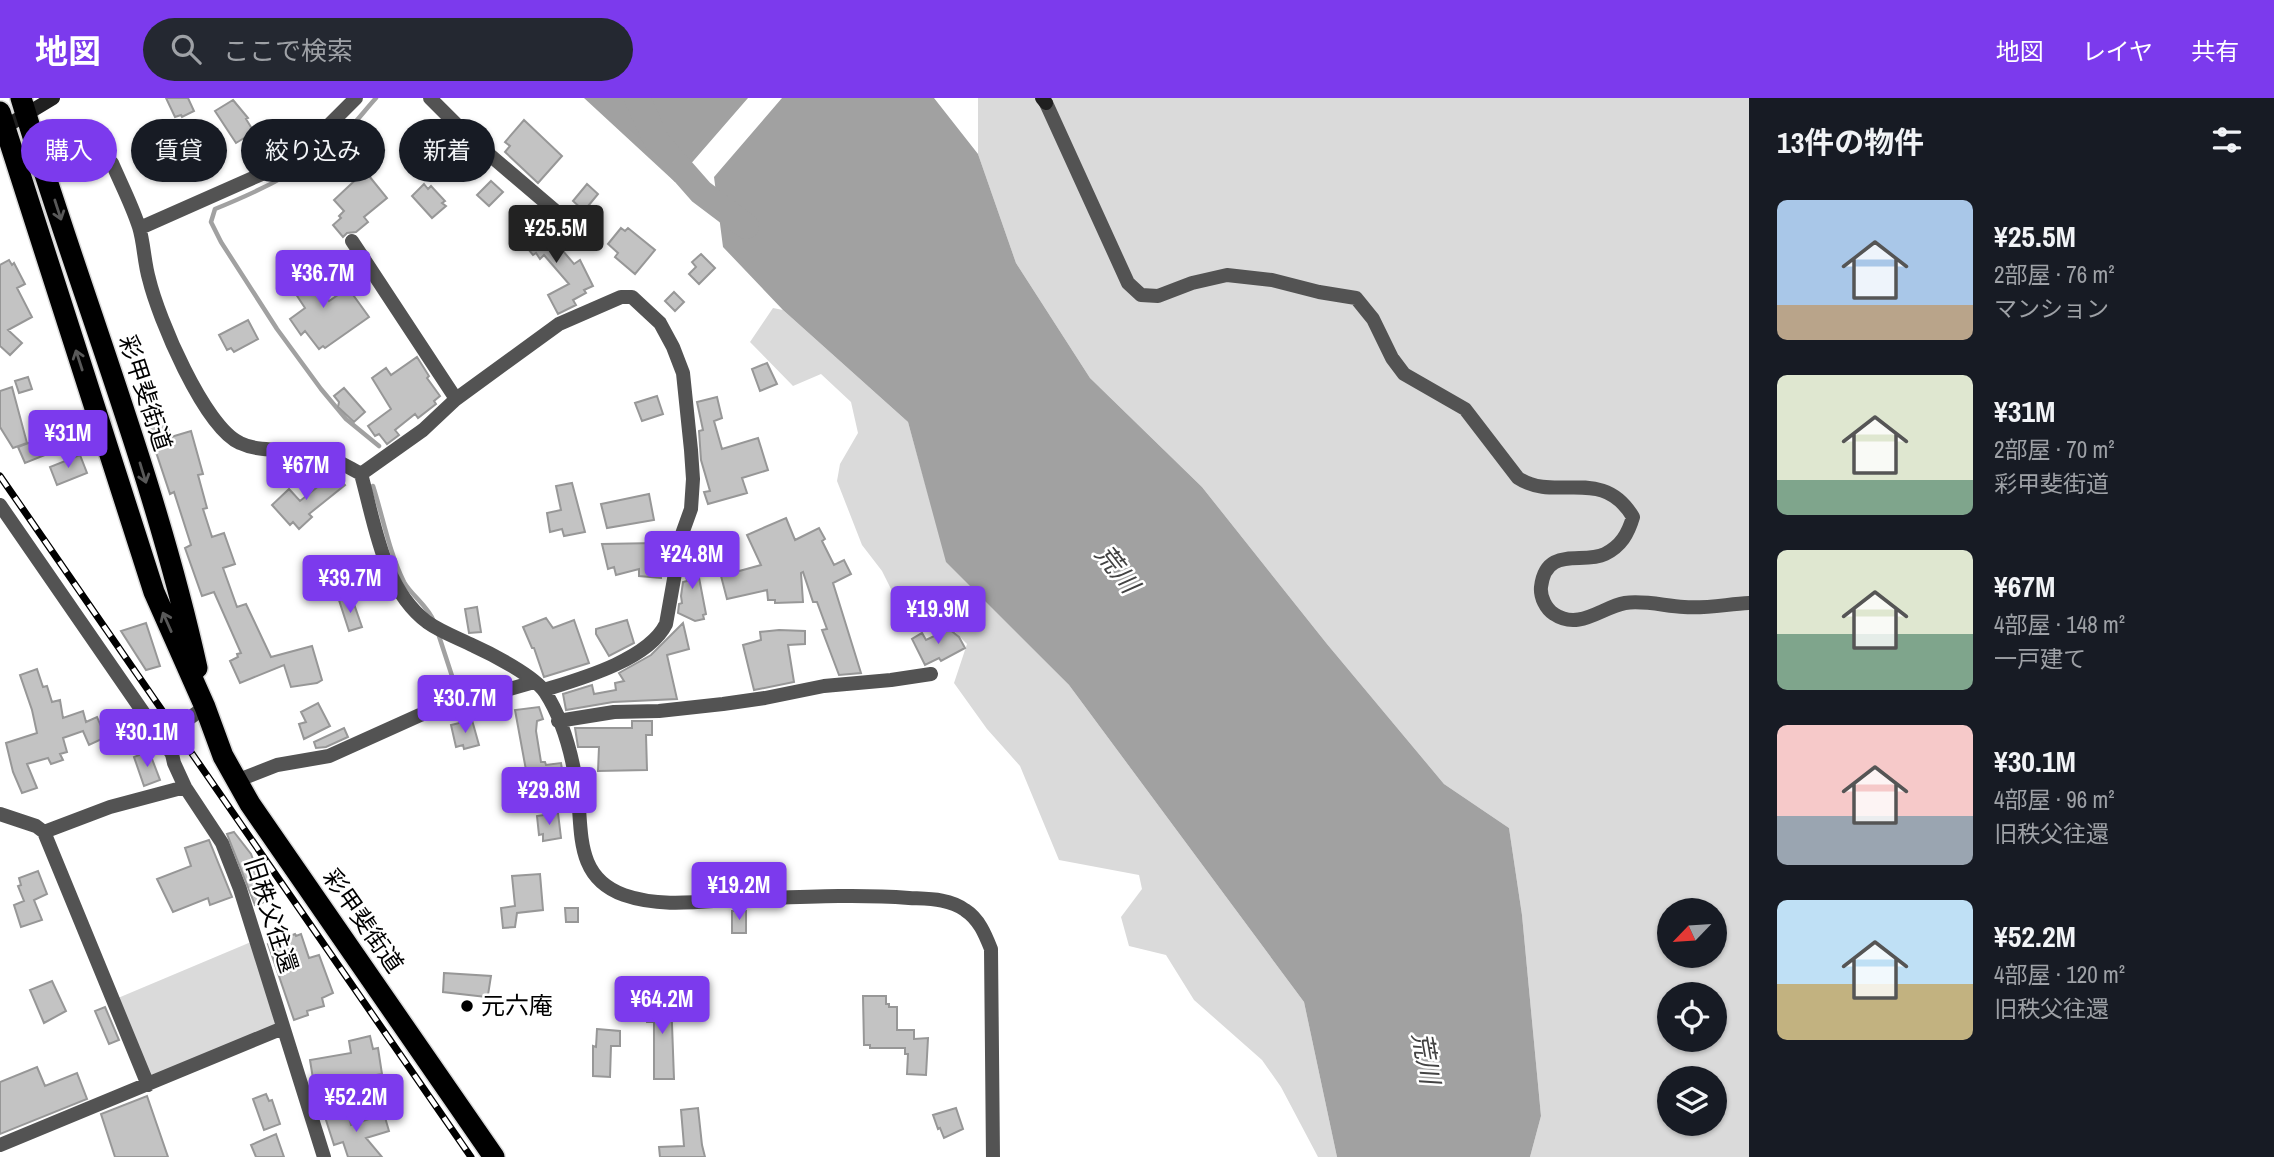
<!DOCTYPE html>
<html lang="ja">
<meta charset="utf-8">
<style>
body{margin:0;font-family:"Archivo Narrow","Noto Sans JP",sans-serif;background:#242831;color:#f1f3f6;height:100vh;display:flex;flex-direction:column;font-size:26px;white-space:nowrap}
*{box-sizing:border-box;margin:0}
p{font-size:23px;color:#9ea1a6}
.icon{flex:none;width:38px;height:38px;fill:none;stroke:currentColor;stroke-width:2;stroke-linecap:round;stroke-linejoin:round}
.map{position:relative;flex:1;overflow:hidden}
.drawer{display:flex;flex-direction:column;background:#171b24;width:525px}
.drawer>*{flex:none}
.top-card{position:absolute;left:21px;top:21px;width:665px;height:63px;display:flex;gap:14px}
.needle{width:46px;rotate:245deg}
.tools{position:absolute;left:1657px;top:800px;display:grid;gap:14px}
.tools a{display:grid;place-items:center;width:70px;height:70px;border-radius:50%;background:#171b24;box-shadow:0 2px 5px #0004;font-size:35px}
.price{position:absolute;translate:-50% -60px;padding:0 16px;border-radius:7px;background:#7c3aed;color:#fff;font-size:23px;line-height:46px;filter:drop-shadow(0 2px 4px #0008)}
.price::after{content:'';position:absolute;left:50%;top:42px;width:21px;height:16px;margin-left:-10px;background:inherit;clip-path:polygon(0 0,100% 0,50% 100%)}
.price.active{background:#222;color:#fff}
ul{padding:0;list-style:none}
li{display:flex;align-items:center;gap:21px;height:175px;padding:0 28px}
li span{display:grid;place-items:center;flex:none;width:196px;height:140px;border-radius:10px;color:#555}
li>.icon{margin-inline-start:auto}
span .icon{width:84px;height:84px;fill:#fffc;stroke-width:1}
li b{font-size:30px}
h2{display:flex;justify-content:space-between;align-items:center;height:84px;padding:0 28px;font-size:30px}
.tag{padding:0 24px;border-radius:32px;background:#171b24;box-shadow:0 2px 5px #0004;font-size:24px;line-height:63px}
.tag.active{background:#7c3aed;color:#fff}
header{display:flex;align-items:center;gap:42px;box-sizing:border-box;height:98px;padding:0 35px;background:#7c3aed;color:#fff}
header strong{font-size:33px}
nav{display:flex;gap:38px;margin-inline-start:auto;font-size:24px}
.search{width:490px;height:63px;background:#242831;display:flex;align-items:center;gap:18px;box-sizing:border-box;padding:0 24px;border-radius:38px;color:#9ea1a6;font-size:26px}
main{display:flex;flex:1;min-height:0}
.map>svg:first-child{display:block}
.green{fill:#dadada;fill-rule:evenodd}
.water{fill:#a1a1a1}
.lines{fill:none;stroke-linecap:round;stroke-linejoin:round}
.stream{stroke:#a1a1a1;stroke-width:4.5}
.river{stroke:#a1a1a1;stroke-width:26}
.building{fill:#c3c3c3;stroke:#979797;stroke-width:2}
.highway-casing{stroke:#dbdbdb;stroke-width:24}
.street{stroke:#535353;stroke-width:14}
.secondary{stroke:#202020;stroke-width:14}
.highway{stroke:#000;stroke-width:21}
.rail-casing{stroke:#000;stroke-width:7}
.rail{stroke:#fff;stroke-width:4.5;stroke-dasharray:13;stroke-linecap:butt}
.oneway{stroke:#595959}
.poi-dot{fill:#000;stroke:#fff;stroke-width:2.5}
.labels{text-anchor:middle;stroke-width:5;stroke-linejoin:round;paint-order:stroke}
.street-label{font-size:24px;fill:#000;stroke:#fff}
.poi-label{font-size:24px;fill:#000;stroke:#fff;text-anchor:start}
.water-label{font-size:26px;font-style:italic;fill:#424242;stroke:#fff}
</style>
<header>
<strong>地図</strong>
<div class="search"><svg class="icon" aria-label="search" viewBox="0 0 24 24"><circle cx="10" cy="10" r="6"/><path d="M15 15l6 6"/></svg>ここで検索</div>
<nav><a>地図</a><a>レイヤ</a><a>共有</a></nav>
</header>
<main>
<div class="map">
<svg width="1749" height="1059" viewBox="0 0 1749 1059">
<rect width="100%" height="100%" fill="#fff"/>
<!-- green -->
<path class="green" d="M 978,0 L 1749,0 L 1749,1059 L 1530,1059 L 1541,1018 L 1522,817 L 1509,730 L 1444,686 L 1327,546 L 1202,389 L 1090,280 L 1016,165 L 978,56 ZM 1670,812 L 1715,812 L 1715,858 L 1670,858 ZM 1670,896 L 1715,896 L 1715,942 L 1670,942 ZM 1670,980 L 1715,980 L 1715,1026 L 1670,1026 Z
M 773,210 L 783,212 L 908,324 L 947,464 L 1069,587 L 1304,904 L 1337,1059 L 1318,1059 L 1281,989 L 1262,962 L 1194,902 L 1166,857 L 1129,848 L 1121,819 L 1142,791 L 1139,777 L 1059,762 L 1020,668 L 987,631 L 954,585 L 967,546 L 948,527 L 936,528 L 914,526 L 897,503 L 882,473 L 862,447 L 837,383 L 840,366 L 858,335 L 851,304 L 821,276 L 793,288 L 750,244 Z
M 251,844 L 276,928 L 151,980 L 118,900 Z"/>
<!-- water -->
<path class="water" d="M 584,0 L 748,0 L 675,84 Z
M 782,0 L 934,0 L 978,56 L 1016,165 L 1090,280 L 1202,389 L 1327,546 L 1444,686 L 1509,730 L 1522,817 L 1541,1018 L 1530,1059 L 1337,1059 L 1304,904 L 1069,587 L 946,464 L 908,324 L 783,212 L 723,149 L 714,79 Z"/>
<g class="lines">
<!-- stream -->
<path class="stream" d="M 376,0 C 366,11 357,23 347,33 C 310,69 262,92 215,111 L 211,124 L 221,144 L 277,231 L 321,291 L 346,321 L 379,348
M 373,388 C 383,419 389,454 404,484 C 412,498 429,509 434,524
M 438,535 L 452,578"/>
<!-- river -->
<path class="river" d="M 637,0 L 657,44 L 701,94 L 746,128"/>
</g>
<!-- building -->
<path class="building" d="M 166,0 L 188,0 L 194,13 L 182,19 L 181,17 L 175,19 Z
M 233,2 L 248,20 L 246,21 L 254,34 L 236,45 L 215,13 Z
M 524,22 L 562,58 L 538,85 L 505,54 L 510,48 L 505,44 Z
M 369,35 L 384,52 L 372,63 L 357,45 Z
M 365,73 L 387,100 L 364,119 L 368,124 L 356,134 L 347,135 L 343,139 L 333,127 L 341,120 L 339,118 L 344,113 L 334,102 Z
M 491,83 L 503,94 L 489,108 L 477,97 Z
M 424,86 L 428,91 L 431,88 L 445,103 L 442,105 L 446,108 L 432,120 L 412,98 Z
M 587,86 L 598,96 L 584,113 L 573,103 Z
M 532,121 L 539,129 L 541,127 L 574,166 L 580,162 L 593,188 L 584,192 L 586,195 L 573,202 L 576,207 L 558,216 L 548,197 L 569,186 L 544,157 L 540,161 L 536,155 L 533,157 L 515,135 Z
M 621,130 L 625,133 L 628,130 L 655,152 L 635,176 L 615,159 L 618,155 L 608,146 Z
M 701,156 L 715,170 L 699,186 L 689,176 L 696,169 L 692,164 Z
M 9,162 L 12,167 L 14,165 L 25,186 L 17,190 L 32,219 L 8,232 L 22,245 L 10,257 L 0,248 L 0,167 Z
M 294,166 L 306,182 L 311,178 L 329,203 L 348,190 L 369,219 L 325,250 L 323,248 L 319,251 L 305,233 L 301,237 L 290,221 L 305,210 L 282,175 Z
M 674,194 L 684,204 L 675,213 L 665,203 Z
M 248,222 L 258,241 L 234,254 L 231,250 L 227,252 L 219,237 Z
M 417,259 L 429,278 L 427,280 L 440,298 L 434,303 L 436,306 L 418,320 L 415,316 L 395,332 L 399,337 L 387,346 L 379,336 L 375,338 L 368,328 L 391,311 L 372,280 L 386,270 L 391,277 Z
M 767,265 L 777,286 L 760,293 L 752,271 Z
M 28,279 L 32,291 L 19,295 L 15,283 Z
M 12,289 L 27,345 L 13,350 L 0,329 L 0,293 Z
M 344,290 L 365,314 L 354,324 L 338,309 L 339,304 L 334,298 Z
M 657,298 L 663,316 L 642,323 L 635,305 Z
M 717,299 L 722,320 L 714,323 L 722,351 L 758,340 L 768,372 L 742,380 L 747,395 L 708,406 L 704,394 L 710,393 L 701,362 L 699,333 L 703,332 L 697,304 Z
M 162,310 L 171,339 L 191,333 L 203,376 L 198,377 L 207,410 L 203,411 L 212,439 L 224,435 L 235,466 L 223,470 L 237,509 L 246,506 L 271,559 L 312,548 L 322,582 L 317,585 L 291,589 L 284,567 L 240,585 L 230,563 L 238,559 L 237,556 L 241,555 L 214,494 L 202,498 L 185,450 L 191,447 L 174,394 L 170,396 L 146,324 L 148,323 L 146,315 Z
M 44,339 L 50,355 L 25,365 L 18,349 Z
M 80,357 L 87,375 L 57,387 L 50,369 Z
M 335,375 L 345,387 L 309,416 L 312,419 L 299,431 L 293,424 L 290,427 L 272,407 L 289,391 L 300,403 Z
M 572,385 L 585,434 L 564,438 L 562,431 L 550,434 L 547,415 L 561,412 L 556,388 Z
M 649,396 L 654,422 L 607,430 L 601,406 Z
M 786,420 L 795,442 L 819,430 L 825,441 L 822,443 L 834,467 L 844,462 L 851,476 L 833,485 L 861,575 L 839,577 L 822,532 L 827,531 L 817,504 L 813,504 L 803,474 L 801,475 L 803,504 L 775,505 L 775,502 L 768,502 L 767,492 L 727,501 L 721,478 L 761,467 L 747,437 Z
M 691,438 L 706,516 L 703,517 L 704,521 L 695,523 L 678,515 L 679,506 L 682,505 L 681,498 L 683,484 L 687,483 L 685,472 Z
M 657,445 L 657,453 L 660,455 L 661,480 L 639,478 L 639,471 L 616,477 L 614,469 L 608,471 L 602,446 Z
M 338,499 L 354,506 L 362,529 L 349,533 Z
M 477,509 L 481,534 L 469,535 L 465,511 Z
M 546,520 L 553,530 L 574,522 L 589,565 L 544,579 L 534,550 L 532,550 L 523,529 Z
M 627,522 L 634,545 L 609,558 L 596,536 L 596,531 Z
M 146,525 L 160,568 L 146,572 L 121,533 Z
M 683,525 L 689,551 L 667,557 L 677,601 L 613,604 L 566,612 L 563,596 L 592,587 L 594,596 L 616,592 L 615,585 L 624,583 L 619,575 L 651,557 Z
M 949,531 L 959,539 L 965,550 L 941,563 L 939,560 L 925,567 L 912,541 L 922,535 L 926,542 Z
M 779,532 L 805,533 L 805,546 L 788,547 L 794,584 L 754,592 L 743,547 L 761,542 L 760,534 Z
M 37,571 L 43,589 L 47,588 L 52,604 L 60,602 L 63,620 L 83,613 L 86,624 L 97,619 L 106,639 L 89,647 L 83,633 L 63,640 L 67,654 L 60,656 L 63,662 L 51,666 L 48,660 L 27,666 L 37,690 L 22,695 L 13,674 L 6,645 L 37,635 L 32,612 L 20,577 Z
M 318,605 L 330,628 L 304,641 L 299,626 L 306,624 L 301,614 Z
M 539,609 L 543,621 L 537,623 L 536,633 L 541,664 L 545,664 L 546,667 L 561,665 L 563,678 L 528,683 L 515,612 Z
M 472,622 L 479,647 L 464,651 L 463,647 L 456,649 L 451,627 Z
M 632,623 L 652,623 L 652,637 L 646,637 L 647,672 L 598,673 L 599,649 L 578,649 L 575,630 L 632,630 Z
M 344,630 L 348,639 L 326,649 L 316,650 L 314,644 Z
M 149,653 L 160,682 L 144,688 L 134,659 Z
M 558,715 L 561,740 L 543,743 L 543,736 L 539,737 L 537,718 Z
M 234,734 L 251,756 L 256,769 L 259,769 L 270,802 L 255,807 L 227,736 Z
M 209,742 L 232,799 L 210,807 L 208,800 L 173,814 L 157,781 L 191,768 L 185,750 Z
M 38,773 L 47,796 L 34,802 L 42,822 L 21,829 L 14,807 L 24,803 L 18,788 L 21,787 L 19,780 Z
M 540,776 L 543,812 L 517,815 L 515,829 L 503,830 L 501,810 L 515,808 L 512,778 Z
M 565,810 L 578,810 L 578,824 L 566,824 Z
M 732,813 L 746,813 L 746,835 L 732,835 Z
M 295,836 L 296,838 L 301,836 L 309,860 L 319,857 L 333,895 L 322,900 L 324,908 L 307,913 L 308,917 L 294,922 L 268,846 Z
M 444,875 L 491,878 L 488,897 L 486,899 L 443,894 Z
M 52,883 L 66,913 L 44,925 L 30,892 Z
M 863,898 L 886,898 L 886,906 L 889,906 L 889,909 L 897,909 L 897,932 L 914,932 L 914,941 L 928,940 L 926,977 L 907,976 L 908,956 L 905,956 L 905,950 L 870,950 L 870,947 L 864,947 Z
M 671,899 L 674,981 L 654,981 L 654,924 L 647,924 L 647,900 Z
M 105,909 L 119,942 L 109,946 L 95,913 Z
M 597,931 L 620,933 L 620,948 L 611,948 L 610,979 L 593,978 L 593,948 L 596,949 Z
M 370,938 L 373,951 L 378,950 L 382,976 L 353,981 L 354,989 L 335,993 L 332,984 L 314,987 L 310,962 L 351,955 L 349,943 Z
M 37,969 L 45,988 L 77,975 L 87,1001 L 0,1036 L 0,984 Z
M 266,996 L 269,1003 L 272,1002 L 280,1026 L 264,1032 L 253,1001 Z
M 147,998 L 168,1059 L 115,1059 L 101,1016 Z
M 698,1010 L 702,1047 L 705,1059 L 660,1059 L 659,1049 L 684,1048 L 681,1012 Z
M 956,1010 L 963,1031 L 944,1040 L 940,1030 L 938,1031 L 933,1017 Z
M 342,1014 L 344,1019 L 349,1018 L 351,1027 L 384,1016 L 389,1033 L 366,1040 L 382,1059 L 348,1059 L 343,1044 L 334,1047 L 325,1019 Z
M 276,1036 L 284,1059 L 256,1059 L 251,1047 Z"/>
<g class="lines">
<defs>
<path id="highway" d="M 21,0 C 78,190 154,375 197,570
M 0,14 L 154,494 L 205,609 L 223,658 L 250,706 L 494,1059"/>
</defs>
<!-- highway casing -->
<use href="#highway" class="highway-casing"/>
<!-- street -->
<path class="street" d="M 430,0 L 471,41 L 586,139
M 1046,5 L 1128,185 L 1141,197 L 1158,198 L 1192,185 L 1227,177 L 1272,182 L 1319,194 L 1356,200 L 1373,221 L 1392,260 L 1404,276 L 1465,311 L 1518,380 C 1556,405 1602,367 1633,419 C 1628,436 1621,448 1605,456 C 1582,467 1546,447 1541,489 C 1540,499 1546,511 1554,516 C 1579,533 1602,509 1625,505 C 1644,502 1665,508 1684,509 C 1705,511 1728,506 1749,505
M 112,65 C 121,86 132,107 139,129 C 144,145 144,164 149,181 C 158,219 204,329 240,345 C 261,355 286,350 308,353 C 328,356 344,367 361,376 C 375,426 383,491 427,524 C 441,534 458,540 474,548 C 492,556 534,578 545,594 C 562,620 571,653 576,683 C 584,727 571,778 624,797 C 664,811 708,802 750,801 C 802,799 857,796 909,800 C 927,801 949,800 965,812 C 979,821 985,836 991,851 L 993,1059
M 140,130 L 264,75 L 326,30 L 356,0
M 352,143 L 456,301 L 423,332 L 361,376
M 456,301 L 559,226 L 621,199 L 632,199 L 660,225 L 673,249 L 683,275 L 691,352 L 693,381 L 691,411 L 682,436 L 666,526 C 648,562 580,581 544,592
M 0,407 L 172,656
M 205,609 L 184,624 L 172,656 L 174,665 L 185,689 L 222,745 L 240,791 L 324,1059
M 558,623 L 614,614 L 659,613 L 723,606 L 765,600 L 824,588 L 891,582 L 931,576
M 236,683 L 277,667 L 329,658 L 420,617 L 534,584
M 0,716 L 36,728 L 44,734 L 110,709 L 185,689
M 44,734 L 148,987
M 0,1047 L 283,930"/>
<!-- secondary -->
<path class="secondary" d="M 1042,0 L 1046,5
M 0,32 L 53,0"/>
<!-- highway -->
<use href="#highway" class="highway"/>
<defs>
<path id="rail" d="M 0,378 L 471,1059"/>
</defs>
<!-- rail casing -->
<use href="#rail" class="rail-casing"/>
<!-- rail -->
<use href="#rail" class="rail"/>
</g>
<!-- one-way arrows -->
<defs><path id="oneway-shaft" d="M-6 0H5M1.5-3L5.5 0L1.5 3" fill="none" stroke-width="1.6" stroke-linecap="round" stroke-linejoin="round" transform="scale(1.75)"/></defs>
<g class="oneway">
<use href="#oneway-shaft" transform="translate(58 112) rotate(72)"/>
<use href="#oneway-shaft" transform="translate(79 262) rotate(-108)"/>
<use href="#oneway-shaft" transform="translate(143 375) rotate(73)"/>
<use href="#oneway-shaft" transform="translate(167 524) rotate(-114)"/>
</g>
<!-- markers -->
<circle class="poi-dot" cx="467" cy="908" r="7"/>
<g class="labels">
<!-- street labels -->
<g class="street-label">
<text transform="translate(145 295) rotate(72)" y="8">彩甲斐街道</text>
<text transform="translate(271 817) rotate(72)" y="8">旧秩父往還</text>
<text transform="translate(363 823) rotate(55)" y="8">彩甲斐街道</text>
</g>
<!-- poi labels -->
<g class="poi-label">
<text x="481" y="916">元六庵</text>
</g>
<!-- water labels -->
<g class="water-label">
<text transform="translate(1117 471) rotate(52)" y="9">荒川</text>
<text transform="translate(1426 960) rotate(80)" y="9">荒川</text>
</g>
</g>
</svg>
<div class="tools">
<a><svg class="needle" viewBox="-14 -14 28 28"><path d="M0-13l5 13h-10z" fill="#e53935"/><path d="M0 13l5-13h-10z" fill="#9ea1a6"/></svg></a>
<a><svg class="icon" aria-label="locate" viewBox="0 0 24 24"><circle cx="12" cy="12" r="6"/><path d="M12 2v4M12 18v4M2 12h4M18 12h4"/></svg></a>
<a><svg class="icon" aria-label="layers" viewBox="0 0 24 24"><path d="M12 4l9 5-9 5-9-5zM3 14l9 5 9-5"/></svg></a>
</div>
<b class="price active" style="left:556px;top:167px">¥25.5M</b>
<b class="price" style="left:323px;top:212px">¥36.7M</b>
<b class="price" style="left:68px;top:372px">¥31M</b>
<b class="price" style="left:306px;top:404px">¥67M</b>
<b class="price" style="left:692px;top:493px">¥24.8M</b>
<b class="price" style="left:350px;top:517px">¥39.7M</b>
<b class="price" style="left:938px;top:548px">¥19.9M</b>
<b class="price" style="left:465px;top:637px">¥30.7M</b>
<b class="price" style="left:147px;top:671px">¥30.1M</b>
<b class="price" style="left:549px;top:729px">¥29.8M</b>
<b class="price" style="left:739px;top:824px">¥19.2M</b>
<b class="price" style="left:662px;top:938px">¥64.2M</b>
<b class="price" style="left:356px;top:1036px">¥52.2M</b>
<div class="top-card">
<a class="tag active">購入</a>
<a class="tag">賃貸</a>
<a class="tag">絞り込み</a>
<a class="tag">新着</a>
</div>
</div>
<section class="drawer">
<h2>13件の物件<svg class="icon" aria-label="filters" viewBox="0 0 24 24"><path d="M4 7h16M4 17h16"/><circle cx="9" cy="7" r="2"/><circle cx="15" cy="17" r="2"/></svg></h2>
<ul>
<li><span style="background:linear-gradient(#a9c7e8 75%,#b9a48a 0)"><svg class="icon" aria-label="home" viewBox="0 0 24 24"><path d="M3 11l9-7 9 7M6 9v11h12V9"/></svg></span><div><b>¥25.5M</b><p>2部屋 · 76 m²</p><p>マンション</p></div></li>
<li><span style="background:linear-gradient(#dfe7d0 75%,#7fa58c 0)"><svg class="icon" aria-label="home" viewBox="0 0 24 24"><path d="M3 11l9-7 9 7M6 9v11h12V9"/></svg></span><div><b>¥31M</b><p>2部屋 · 70 m²</p><p>彩甲斐街道</p></div></li>
<li><span style="background:linear-gradient(#dfe7d0 60%,#7fa58c 0)"><svg class="icon" aria-label="home" viewBox="0 0 24 24"><path d="M3 11l9-7 9 7M6 9v11h12V9"/></svg></span><div><b>¥67M</b><p>4部屋 · 148 m²</p><p>一戸建て</p></div></li>
<li><span style="background:linear-gradient(#f6c9c9 65%,#9aa5b1 0)"><svg class="icon" aria-label="home" viewBox="0 0 24 24"><path d="M3 11l9-7 9 7M6 9v11h12V9"/></svg></span><div><b>¥30.1M</b><p>4部屋 · 96 m²</p><p>旧秩父往還</p></div></li>
<li><span style="background:linear-gradient(#bfe0f5 60%,#c2b280 0)"><svg class="icon" aria-label="home" viewBox="0 0 24 24"><path d="M3 11l9-7 9 7M6 9v11h12V9"/></svg></span><div><b>¥52.2M</b><p>4部屋 · 120 m²</p><p>旧秩父往還</p></div></li>
</ul>
</section>
</main>
